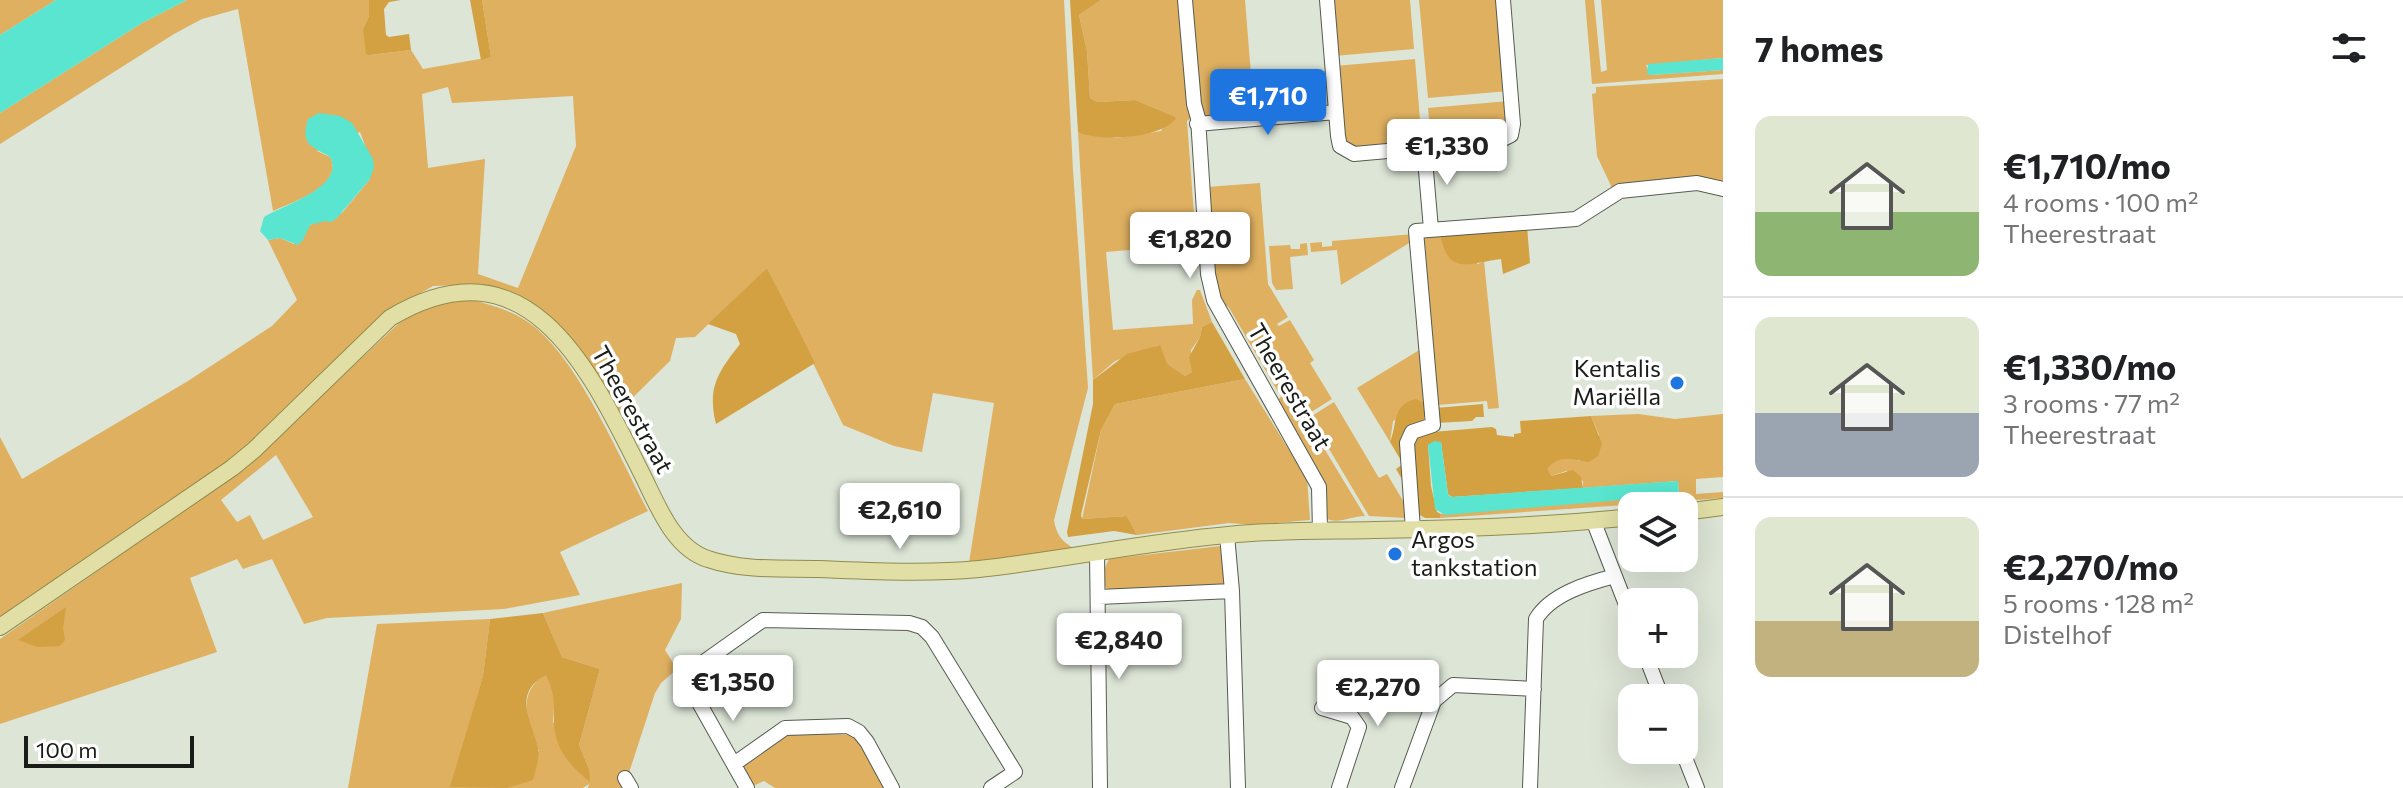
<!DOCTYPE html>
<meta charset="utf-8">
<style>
body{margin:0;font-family:Commissioner,sans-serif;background:#f6f6f6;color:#202124;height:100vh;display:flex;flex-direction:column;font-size:30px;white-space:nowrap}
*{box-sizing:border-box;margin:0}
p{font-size:26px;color:#757577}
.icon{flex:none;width:44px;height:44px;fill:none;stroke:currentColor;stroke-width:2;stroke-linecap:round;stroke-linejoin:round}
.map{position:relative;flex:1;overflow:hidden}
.panel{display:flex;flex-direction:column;background:#fff;width:680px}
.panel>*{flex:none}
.fabs{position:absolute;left:1618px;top:492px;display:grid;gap:16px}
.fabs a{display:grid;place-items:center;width:80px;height:80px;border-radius:16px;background:#fff;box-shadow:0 8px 32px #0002;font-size:40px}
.scale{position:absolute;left:24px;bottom:20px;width:170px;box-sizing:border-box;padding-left:8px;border:4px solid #1a1c17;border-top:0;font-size:22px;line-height:28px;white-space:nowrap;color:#1a1c17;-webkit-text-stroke:6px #fff;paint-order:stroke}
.price{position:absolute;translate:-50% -68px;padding:0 18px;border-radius:8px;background:#fff;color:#222;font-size:26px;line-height:52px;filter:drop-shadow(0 2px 4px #0008)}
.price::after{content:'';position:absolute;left:50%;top:48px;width:24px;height:18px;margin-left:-12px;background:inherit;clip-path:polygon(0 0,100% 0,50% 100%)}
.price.on{background:#1f75df;color:#fff}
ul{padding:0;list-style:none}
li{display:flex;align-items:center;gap:24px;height:200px;padding:0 32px}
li+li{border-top:2px solid #e0e0e0}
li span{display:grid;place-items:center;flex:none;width:224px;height:160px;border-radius:16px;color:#555}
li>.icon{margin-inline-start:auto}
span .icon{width:96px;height:96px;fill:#fffc;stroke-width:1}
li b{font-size:34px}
h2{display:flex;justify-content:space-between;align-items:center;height:96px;padding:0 32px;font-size:34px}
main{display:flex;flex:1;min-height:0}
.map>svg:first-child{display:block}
.green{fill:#deb060;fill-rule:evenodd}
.forest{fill:#d3a042}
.water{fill:#59e5cf}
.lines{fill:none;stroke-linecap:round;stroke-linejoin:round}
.minor-casing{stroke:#565c51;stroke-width:16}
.major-casing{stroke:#908c4e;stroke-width:18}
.minor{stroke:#fff;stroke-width:14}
.major{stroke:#e2dfa6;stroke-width:16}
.poi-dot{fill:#1f75df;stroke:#fff;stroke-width:3}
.labels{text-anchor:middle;stroke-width:7;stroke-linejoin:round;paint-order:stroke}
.poi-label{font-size:24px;fill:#1a1c17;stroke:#fff;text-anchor:end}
.street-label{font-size:24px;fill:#1a1c17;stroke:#fff}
</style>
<main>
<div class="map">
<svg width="1723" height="788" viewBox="0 0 1723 788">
<rect width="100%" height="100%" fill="#dde5d7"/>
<!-- green -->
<path class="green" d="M 0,0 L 56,0 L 0,35 Z
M 187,0 L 369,0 L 369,16 L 363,29 L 370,55 L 411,50 L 423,69 L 491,57 L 482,0 L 1064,0 L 1073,170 L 1088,388 L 1054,520 C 1056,534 1062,542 1075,549 L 969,563 L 994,403 L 933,393 L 922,452 L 894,446 L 843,425 L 767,268 L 695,337 L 676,338 L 670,361 L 616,414 L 590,368 L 495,291 L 463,285 L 433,286 L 396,307 L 244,452 L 0,623 L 0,437 L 22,479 L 188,381 L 272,326 L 297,300 L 268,240 L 280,238 L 294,244 L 310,225 L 342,213 L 370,179 L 365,145 L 360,132 L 317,151 L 330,157 C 345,186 292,202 273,211 L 238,9 L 202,19 L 174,34 L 0,144 L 0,113 L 142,23 ZM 448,87 L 452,103 L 573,96 L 576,146 L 518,288 L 478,274 L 485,159 L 428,168 L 422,94 Z
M 1101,0 L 1181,0 L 1193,117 L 1187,121 L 1198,268 L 1189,268 L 1187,245 L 1106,252 L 1113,330 L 1193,324 L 1192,300 L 1197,290 L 1200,290 L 1212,322 L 1202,327 L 1200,337 L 1191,350 L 1192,372 L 1185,376 L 1166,364 L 1159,345 L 1115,361 L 1093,380 L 1078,132 L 1117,138 L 1161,131 L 1171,115 L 1135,100 L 1097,102 L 1090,98 L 1087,51 L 1079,15 Z
M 1190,0 L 1245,0 L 1254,112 L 1202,116 Z
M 1330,0 L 1410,0 L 1414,49 L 1334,56 Z
M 1419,0 L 1500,0 L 1498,33 L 1504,40 L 1508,91 L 1428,98 Z
M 1585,0 L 1594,0 L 1601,72 L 1607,70 L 1601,0 L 1723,0 L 1723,58 L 1646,65 L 1650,75 L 1723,70 L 1723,74 L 1592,84 Z
M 1415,59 L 1422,144 L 1360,150 L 1346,145 L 1338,102 L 1342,96 L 1341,81 L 1335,77 L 1335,66 Z
M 1723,79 L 1723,182 L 1618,185 L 1612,188 L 1597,156 L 1592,94 L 1596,93 L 1596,87 Z
M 1509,101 L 1506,135 L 1468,141 L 1462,136 L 1447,138 L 1442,143 L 1431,144 L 1428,108 Z
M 1260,183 L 1268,284 L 1288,317 L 1277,324 L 1279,326 L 1290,320 L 1314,360 L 1310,363 L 1332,399 L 1308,414 L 1294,390 L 1290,392 L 1365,516 C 1351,516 1337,525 1325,518 L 1275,402 L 1281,397 L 1228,306 L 1221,309 L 1216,294 L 1207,187 Z
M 1437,232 L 1478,264 L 1484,261 L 1499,408 L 1488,409 L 1487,401 L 1438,405 L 1424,233 Z
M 1414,234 L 1414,240 L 1341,285 L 1337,250 L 1311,252 L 1310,243 L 1322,242 L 1322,247 L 1332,246 L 1332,241 Z
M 1307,243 L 1308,255 L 1290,257 L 1293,289 L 1276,290 L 1272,283 L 1269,246 L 1290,245 L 1291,249 L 1300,249 L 1300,244 Z
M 468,299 C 492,305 516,311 536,328 C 581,366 619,457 648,511 L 560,552 L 580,595 L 504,609 L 327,618 L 304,624 L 272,559 L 243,569 L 237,559 L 190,578 L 217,652 L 0,724 L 0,639 L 241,471 L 412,311 L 437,301 ZM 276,455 L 313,517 L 263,540 L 250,515 L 237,522 L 221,500 Z
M 1421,349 L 1426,404 L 1393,421 L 1390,442 L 1357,388 Z
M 1245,379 L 1307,479 L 1310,520 L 1253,525 L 1229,523 L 1137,535 L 1127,516 L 1082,519 L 1101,430 L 1115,404 Z
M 1334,402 L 1379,478 L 1387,474 L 1405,504 L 1406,518 L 1369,516 L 1310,417 Z
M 1638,414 L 1675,419 L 1723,414 L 1723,477 L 1696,479 L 1696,494 L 1723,492 L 1723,498 L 1440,518 L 1441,514 L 1679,495 L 1678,481 L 1583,488 L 1583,481 L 1566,471 L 1551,476 L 1547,473 L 1546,469 C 1557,458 1565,456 1580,461 L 1599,435 L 1591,416 Z
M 1220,546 L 1225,583 L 1222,586 L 1109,591 L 1104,585 L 1104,570 L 1109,559 Z
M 682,583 L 681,619 L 665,650 L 677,669 L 661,683 L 655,693 L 624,788 L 588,788 L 589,784 L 583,788 L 348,788 L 377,624 L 490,619 L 483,676 L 451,787 L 539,751 C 528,723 515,693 546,674 L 555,694 L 553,722 L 589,769 L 579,745 L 600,669 L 562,657 L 543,613 Z
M 787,733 L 856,735 L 884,788 L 775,788 L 764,781 L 753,786 L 739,764 Z"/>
<!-- forest -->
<path class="forest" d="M 369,0 L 401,0 L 389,2 L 384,9 L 386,35 L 389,37 L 409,34 L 411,50 L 370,55 L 366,54 L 363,29 L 369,16 Z
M 470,0 L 482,0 L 491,57 L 481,60 Z
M 1070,0 L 1101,0 L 1079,15 L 1087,51 L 1090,98 L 1097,102 L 1135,100 L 1171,115 L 1176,118 C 1162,139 1099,142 1078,132 Z
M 1527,226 L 1530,263 L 1503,274 L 1501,259 C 1468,263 1448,277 1440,233 Z
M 767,268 L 815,363 L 716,424 C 707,388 718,372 740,344 L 736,334 L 708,324 Z
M 1212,322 L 1245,379 L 1115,404 L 1101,430 L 1081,515 L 1082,519 L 1127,516 L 1137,535 L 1114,531 L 1068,537 L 1067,532 L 1093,404 L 1093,380 L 1127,354 L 1160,345 L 1167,364 L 1185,376 L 1192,372 L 1189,357 L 1200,337 L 1202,327 Z
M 1416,399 L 1426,404 L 1424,420 L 1419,425 L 1403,481 L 1396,469 L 1403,464 L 1390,442 C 1398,424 1391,405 1416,399 Z
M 1483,404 L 1484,417 L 1476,417 L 1472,421 L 1436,423 L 1435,408 Z
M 1591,416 L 1602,444 L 1598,456 L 1589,462 C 1570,460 1561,454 1547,469 L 1551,476 L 1573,470 L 1581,477 L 1583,488 L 1452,497 L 1448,494 L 1441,442 L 1428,445 L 1431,486 L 1437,512 L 1441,514 L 1440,518 L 1425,518 L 1418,514 L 1411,444 L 1421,433 L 1492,427 L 1496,429 L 1497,435 L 1514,437 L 1514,434 L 1521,433 L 1520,421 Z
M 66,607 L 63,628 L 65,640 L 60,646 L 38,647 L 18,640 Z
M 543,613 L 562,657 L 600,669 L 579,745 L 589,769 L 590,782 C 569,765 553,747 554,718 C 554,700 554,691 546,675 C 512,693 531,720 538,748 C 540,758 535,771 533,780 L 507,788 L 450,787 L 483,676 L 490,619 Z"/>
<!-- water -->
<path class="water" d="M 56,0 L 187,0 L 142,23 L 0,113 L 0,35 Z
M 1723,58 L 1723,70 L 1650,75 L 1647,73 L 1648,64 Z
M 319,113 L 340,116 L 352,123 L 373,159 L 374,167 L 370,179 L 337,218 L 331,222 L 325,221 L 310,225 L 303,240 L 298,245 L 280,238 L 268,240 L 260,231 L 264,217 C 283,205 346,187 330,157 C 312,146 300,146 308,119 Z
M 1434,441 L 1441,442 L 1448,494 L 1451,497 L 1678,481 L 1679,495 L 1445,515 L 1435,509 L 1428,445 Z"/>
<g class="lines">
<defs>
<path id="minor" d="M 1185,0 L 1194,104 L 1198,118 L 1208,274 L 1214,300 L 1319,487 L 1320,531
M 1327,0 L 1338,136 L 1340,146 L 1354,154 L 1499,141 L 1511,135 L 1513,124 L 1503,0
M 1197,124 L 1336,112
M 1424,148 L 1431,229
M 1593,520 L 1632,620
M 1413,530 L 1407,443 L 1412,432 L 1433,425 L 1416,231 L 1576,219 L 1620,191 L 1697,183 L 1723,189
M 1227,535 L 1232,591 L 1238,788
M 1097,553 L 1100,788
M 1099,597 L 1232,591
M 1645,654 L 1662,698
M 1322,708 L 1352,717 L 1359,727 L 1339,788
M 1682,750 L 1697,788
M 734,764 L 785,728 L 848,726 L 859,732 L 867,742 L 892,788
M 625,778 L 631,788
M 747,788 L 684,676 L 763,620 L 909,623 L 922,627 L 932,637 L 1015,772 L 991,788
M 1402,788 L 1434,701 L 1453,685 L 1534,689
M 1530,788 L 1536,619 C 1551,594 1588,583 1615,576"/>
<path id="major" d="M 1684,512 L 1723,507
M 0,627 L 232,468 L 254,450 L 390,318 C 528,235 590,370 642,474 C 657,504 673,548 708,559 C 743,571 782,568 819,569 C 872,571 926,574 979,569 C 1062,560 1145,542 1228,535 C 1276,530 1326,531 1374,530 C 1460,529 1547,526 1632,517"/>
</defs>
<!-- minor casing -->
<use href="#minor" class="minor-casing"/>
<!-- major casing -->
<use href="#major" class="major-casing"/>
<!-- minor -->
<use href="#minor" class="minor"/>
<!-- major -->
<use href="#major" class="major"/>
</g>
<!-- markers -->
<g class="poi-dot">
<circle cx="1677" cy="383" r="8"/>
<circle cx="1395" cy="554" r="8"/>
</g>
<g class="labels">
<!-- poi labels -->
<g class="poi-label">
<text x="1661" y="377">Kentalis<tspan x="1661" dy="28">Mariëlla</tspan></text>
<text x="1411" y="548" text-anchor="start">Argos<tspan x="1411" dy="28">tankstation</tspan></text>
</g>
<!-- street labels -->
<g class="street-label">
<text transform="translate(1289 387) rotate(60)" y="8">Theerestraat</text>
<text transform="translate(632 410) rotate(61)" y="8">Theerestraat</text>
</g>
</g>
</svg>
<div class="fabs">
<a><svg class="icon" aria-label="layers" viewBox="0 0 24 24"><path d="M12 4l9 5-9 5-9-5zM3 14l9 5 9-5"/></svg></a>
<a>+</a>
<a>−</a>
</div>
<div class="scale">100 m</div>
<b class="price on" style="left:1268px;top:137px">€1,710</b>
<b class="price" style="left:1447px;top:187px">€1,330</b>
<b class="price" style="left:1190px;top:280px">€1,820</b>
<b class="price" style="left:900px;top:551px">€2,610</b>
<b class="price" style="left:1119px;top:681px">€2,840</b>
<b class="price" style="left:733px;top:723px">€1,350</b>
<b class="price" style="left:1378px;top:728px">€2,270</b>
</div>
<section class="panel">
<h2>7 homes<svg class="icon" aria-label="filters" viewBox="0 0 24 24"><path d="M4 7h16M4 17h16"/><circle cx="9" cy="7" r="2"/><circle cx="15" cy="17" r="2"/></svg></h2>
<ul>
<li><span style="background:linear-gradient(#dfe7d0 60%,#8fb573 0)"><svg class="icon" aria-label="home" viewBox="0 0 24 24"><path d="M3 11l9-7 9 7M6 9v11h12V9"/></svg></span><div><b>€1,710/mo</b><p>4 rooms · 100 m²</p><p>Theerestraat</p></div></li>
<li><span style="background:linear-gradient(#dfe7d0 60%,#9aa5b1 0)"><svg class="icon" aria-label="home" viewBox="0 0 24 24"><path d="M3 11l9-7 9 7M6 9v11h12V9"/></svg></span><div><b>€1,330/mo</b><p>3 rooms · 77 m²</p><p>Theerestraat</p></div></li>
<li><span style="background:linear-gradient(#dfe7d0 65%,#c2b280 0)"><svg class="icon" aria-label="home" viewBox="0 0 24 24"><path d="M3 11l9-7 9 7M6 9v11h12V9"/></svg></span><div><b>€2,270/mo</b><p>5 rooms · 128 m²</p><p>Distelhof</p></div></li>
</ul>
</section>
</main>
